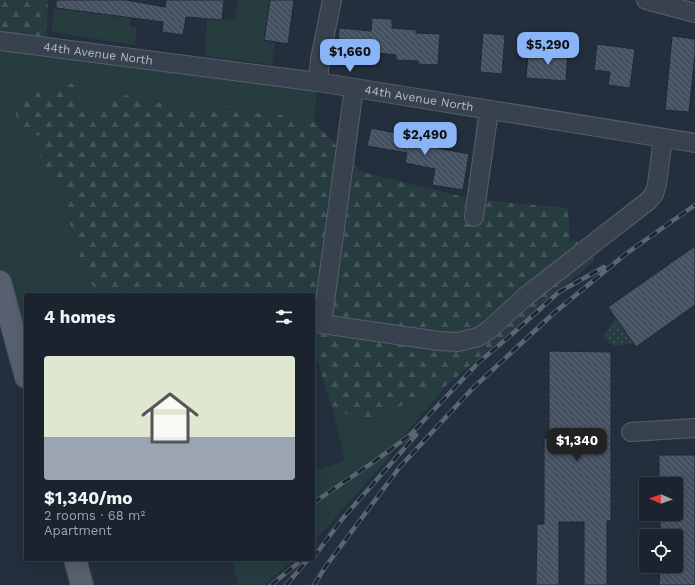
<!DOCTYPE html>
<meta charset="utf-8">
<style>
body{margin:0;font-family:"Work Sans",sans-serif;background:#282f3a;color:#f1f3f6;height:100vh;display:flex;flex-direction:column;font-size:15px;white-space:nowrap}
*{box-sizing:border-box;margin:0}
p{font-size:13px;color:#a0a4aa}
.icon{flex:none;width:22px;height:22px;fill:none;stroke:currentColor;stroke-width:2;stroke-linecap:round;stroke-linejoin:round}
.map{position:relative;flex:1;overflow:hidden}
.details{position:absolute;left:24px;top:293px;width:291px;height:268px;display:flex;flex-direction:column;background:#1b232e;border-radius:4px;box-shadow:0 4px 16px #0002,0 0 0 1px #39404a}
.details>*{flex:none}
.needle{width:26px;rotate:272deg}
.controls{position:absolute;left:639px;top:477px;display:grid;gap:8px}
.controls a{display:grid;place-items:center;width:44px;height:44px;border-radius:4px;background:#1b232e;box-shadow:0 4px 16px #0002,0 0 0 1px #39404a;font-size:20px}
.price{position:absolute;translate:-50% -34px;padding:0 9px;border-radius:8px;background:#8ab4f8;color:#111;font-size:13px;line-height:26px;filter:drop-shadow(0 1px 2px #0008)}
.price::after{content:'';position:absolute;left:50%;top:24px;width:12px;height:9px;margin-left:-6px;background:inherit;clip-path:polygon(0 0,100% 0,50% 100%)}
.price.selected{background:#222;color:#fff}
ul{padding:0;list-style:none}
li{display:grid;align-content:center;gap:8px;height:212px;padding:0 20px}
li span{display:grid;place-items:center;height:124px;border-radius:4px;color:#555}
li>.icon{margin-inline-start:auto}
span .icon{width:72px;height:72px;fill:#fffc;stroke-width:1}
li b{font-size:17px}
h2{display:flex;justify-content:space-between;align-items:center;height:48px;padding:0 20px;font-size:17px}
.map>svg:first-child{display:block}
.green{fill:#263c3f}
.forest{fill:url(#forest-firs)}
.park{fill:url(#park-dots)}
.building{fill:url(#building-back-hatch);stroke:#1f2835}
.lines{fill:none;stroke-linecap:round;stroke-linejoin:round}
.minor-casing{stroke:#565f6c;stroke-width:20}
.major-casing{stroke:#414a57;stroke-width:24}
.minor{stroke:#38414e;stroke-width:18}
.major{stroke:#56606e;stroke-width:22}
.rail-casing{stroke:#5a6575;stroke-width:4.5}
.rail{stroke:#1d2633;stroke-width:3;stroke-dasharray:9;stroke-linecap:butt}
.labels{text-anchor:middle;stroke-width:4;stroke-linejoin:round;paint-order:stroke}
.street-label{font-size:12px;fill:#b4bcc9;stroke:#1d2633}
</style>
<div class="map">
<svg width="695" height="585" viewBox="0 0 695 585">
<defs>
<pattern id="forest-firs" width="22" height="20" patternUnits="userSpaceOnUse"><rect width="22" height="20" fill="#263c3f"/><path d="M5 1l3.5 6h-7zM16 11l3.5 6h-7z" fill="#435659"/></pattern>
<pattern id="park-dots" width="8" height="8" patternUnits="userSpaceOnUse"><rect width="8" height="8" fill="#263c3f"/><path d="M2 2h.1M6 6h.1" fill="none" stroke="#435659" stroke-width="1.8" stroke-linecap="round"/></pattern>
<pattern id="building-back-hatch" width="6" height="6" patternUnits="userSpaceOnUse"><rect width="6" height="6" fill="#455162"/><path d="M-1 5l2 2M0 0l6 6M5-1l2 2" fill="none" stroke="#5d6877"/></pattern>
</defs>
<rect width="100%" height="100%" fill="#242f3e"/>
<!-- green -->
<path class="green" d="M 238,0 L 270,0 L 264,40 L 275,42 L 272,65 L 205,56 L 207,19 L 235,21 Z
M 53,7 L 131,18 L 130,27 L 137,27 L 135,45 L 52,32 Z
M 0,41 L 318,82 L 314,122 L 290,114 L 269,116 L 233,106 L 201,108 L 192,111 L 173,114 L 165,102 L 150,103 L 128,95 L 92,108 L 86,113 L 84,109 L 78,90 L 80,84 L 59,83 L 44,95 L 39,91 L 45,135 L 53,173 L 61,180 L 70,224 L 80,257 L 97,295 L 26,295 L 26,377 L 0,282 Z
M 446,386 L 406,433 L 387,460 L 326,528 L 313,541 L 313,471 L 345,461 L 331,405 L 362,423 Z
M 232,559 L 295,559 L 264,585 L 238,585 Z"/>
<!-- forest -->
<path class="forest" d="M 0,0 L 48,0 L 46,47 L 0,41 Z
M 59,83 L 80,84 L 78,90 L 84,109 L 86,113 L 92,108 L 110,99 L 128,95 L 150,103 L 165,102 L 173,114 L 192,111 L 201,108 L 233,106 L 269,116 L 290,114 L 314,122 L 361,172 L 472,199 L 568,208 L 570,239 L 595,247 L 594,261 L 446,386 L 362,423 L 331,405 L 318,362 L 313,364 L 313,295 L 97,295 L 80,257 L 70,224 L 61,180 L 53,173 L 37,170 L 45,135 L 20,136 L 15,110 L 39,91 L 44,95 Z"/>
<!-- park -->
<path class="park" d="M 616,317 L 635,343 L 613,346 L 603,337 Z"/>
<!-- building -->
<path class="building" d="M 56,0 L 126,0 L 165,7 L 166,0 L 224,0 L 222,20 L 186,17 L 183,35 L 162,32 L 163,22 L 56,8 Z
M 270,0 L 294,0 L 288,44 L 264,40 Z
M 372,18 L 392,19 L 392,28 L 416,30 L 416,33 L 440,34 L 438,65 L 418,64 L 418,61 L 396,60 L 396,55 L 369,52 L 369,50 L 338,48 L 339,28 L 371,31 Z
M 483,33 L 505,35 L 502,74 L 480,72 Z
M 672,36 L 695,39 L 695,55 L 689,112 L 665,110 Z
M 597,44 L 635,49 L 630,88 L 608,85 L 610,72 L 594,70 Z
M 555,48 L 568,49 L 566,81 L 526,78 L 528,54 L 555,56 Z
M 371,128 L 410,136 L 410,134 L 433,138 L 432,147 L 469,154 L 463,190 L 432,185 L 435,169 L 405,163 L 407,153 L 367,146 Z
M 695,246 L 695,305 L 636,347 L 608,307 Z
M 549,351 L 611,352 L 611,521 L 607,521 L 607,585 L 584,585 L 584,522 L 559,522 L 559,585 L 536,585 L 537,524 L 544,524 L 544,438 L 549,438 Z
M 659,455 L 695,455 L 695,585 L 659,585 L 660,566 L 676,566 L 676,536 L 660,536 L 660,514 L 676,514 L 676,484 L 659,484 Z"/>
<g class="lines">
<defs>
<g id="minor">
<path d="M 646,0 L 695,13"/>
<path id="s1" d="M 0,41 L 318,82 L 695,143"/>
<path d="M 318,82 L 320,59 L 332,0"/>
<path d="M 354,88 L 322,324 L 439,341 L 458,342 L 478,337 L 489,330 L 526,296 L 648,201 L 654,194 L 657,184 L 663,138"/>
<path d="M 474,217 L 489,110"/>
<path d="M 631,432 L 695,428"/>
</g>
<path id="major" d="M 0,282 L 26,377
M 75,559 L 82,585"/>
</defs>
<!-- minor casing -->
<use href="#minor" class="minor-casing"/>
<!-- major casing -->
<use href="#major" class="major-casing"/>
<!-- minor -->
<use href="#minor" class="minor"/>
<!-- major -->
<use href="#major" class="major"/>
<defs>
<path id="rail" d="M 313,503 L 375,461 L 410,435 L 479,362 L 511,335 L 559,292 L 604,267
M 313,558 L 343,518 L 416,435
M 271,585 L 303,559
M 286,585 L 306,562
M 314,585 L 326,566 L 399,468 L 472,389 L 554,313 L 627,253 L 695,205"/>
</defs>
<!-- rail casing -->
<use href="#rail" class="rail-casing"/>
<!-- rail -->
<use href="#rail" class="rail"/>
</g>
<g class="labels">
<!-- street labels -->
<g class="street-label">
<text dy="4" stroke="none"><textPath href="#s1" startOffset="99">44th Avenue North</textPath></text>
<text dy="4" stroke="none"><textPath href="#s1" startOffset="423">44th Avenue North</textPath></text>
</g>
</g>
</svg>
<div class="controls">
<a><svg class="needle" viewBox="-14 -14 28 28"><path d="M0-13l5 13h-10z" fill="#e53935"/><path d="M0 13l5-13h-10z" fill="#a0a4aa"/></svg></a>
<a><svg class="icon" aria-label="locate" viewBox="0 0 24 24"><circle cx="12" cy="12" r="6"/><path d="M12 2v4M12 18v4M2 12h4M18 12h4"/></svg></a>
</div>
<b class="price" style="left:548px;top:66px">$5,290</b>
<b class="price" style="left:350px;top:73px">$1,660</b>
<b class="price" style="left:425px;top:156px">$2,490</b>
<b class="price selected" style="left:577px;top:462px">$1,340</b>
<section class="details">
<h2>4 homes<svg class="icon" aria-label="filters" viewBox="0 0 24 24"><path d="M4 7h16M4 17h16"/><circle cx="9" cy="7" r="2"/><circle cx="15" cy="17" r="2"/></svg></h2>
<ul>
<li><span style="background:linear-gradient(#dfe7d0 65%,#9aa5b1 0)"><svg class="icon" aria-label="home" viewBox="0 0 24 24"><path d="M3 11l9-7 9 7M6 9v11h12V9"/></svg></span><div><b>$1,340/mo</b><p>2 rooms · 68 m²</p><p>Apartment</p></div></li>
</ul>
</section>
</div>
